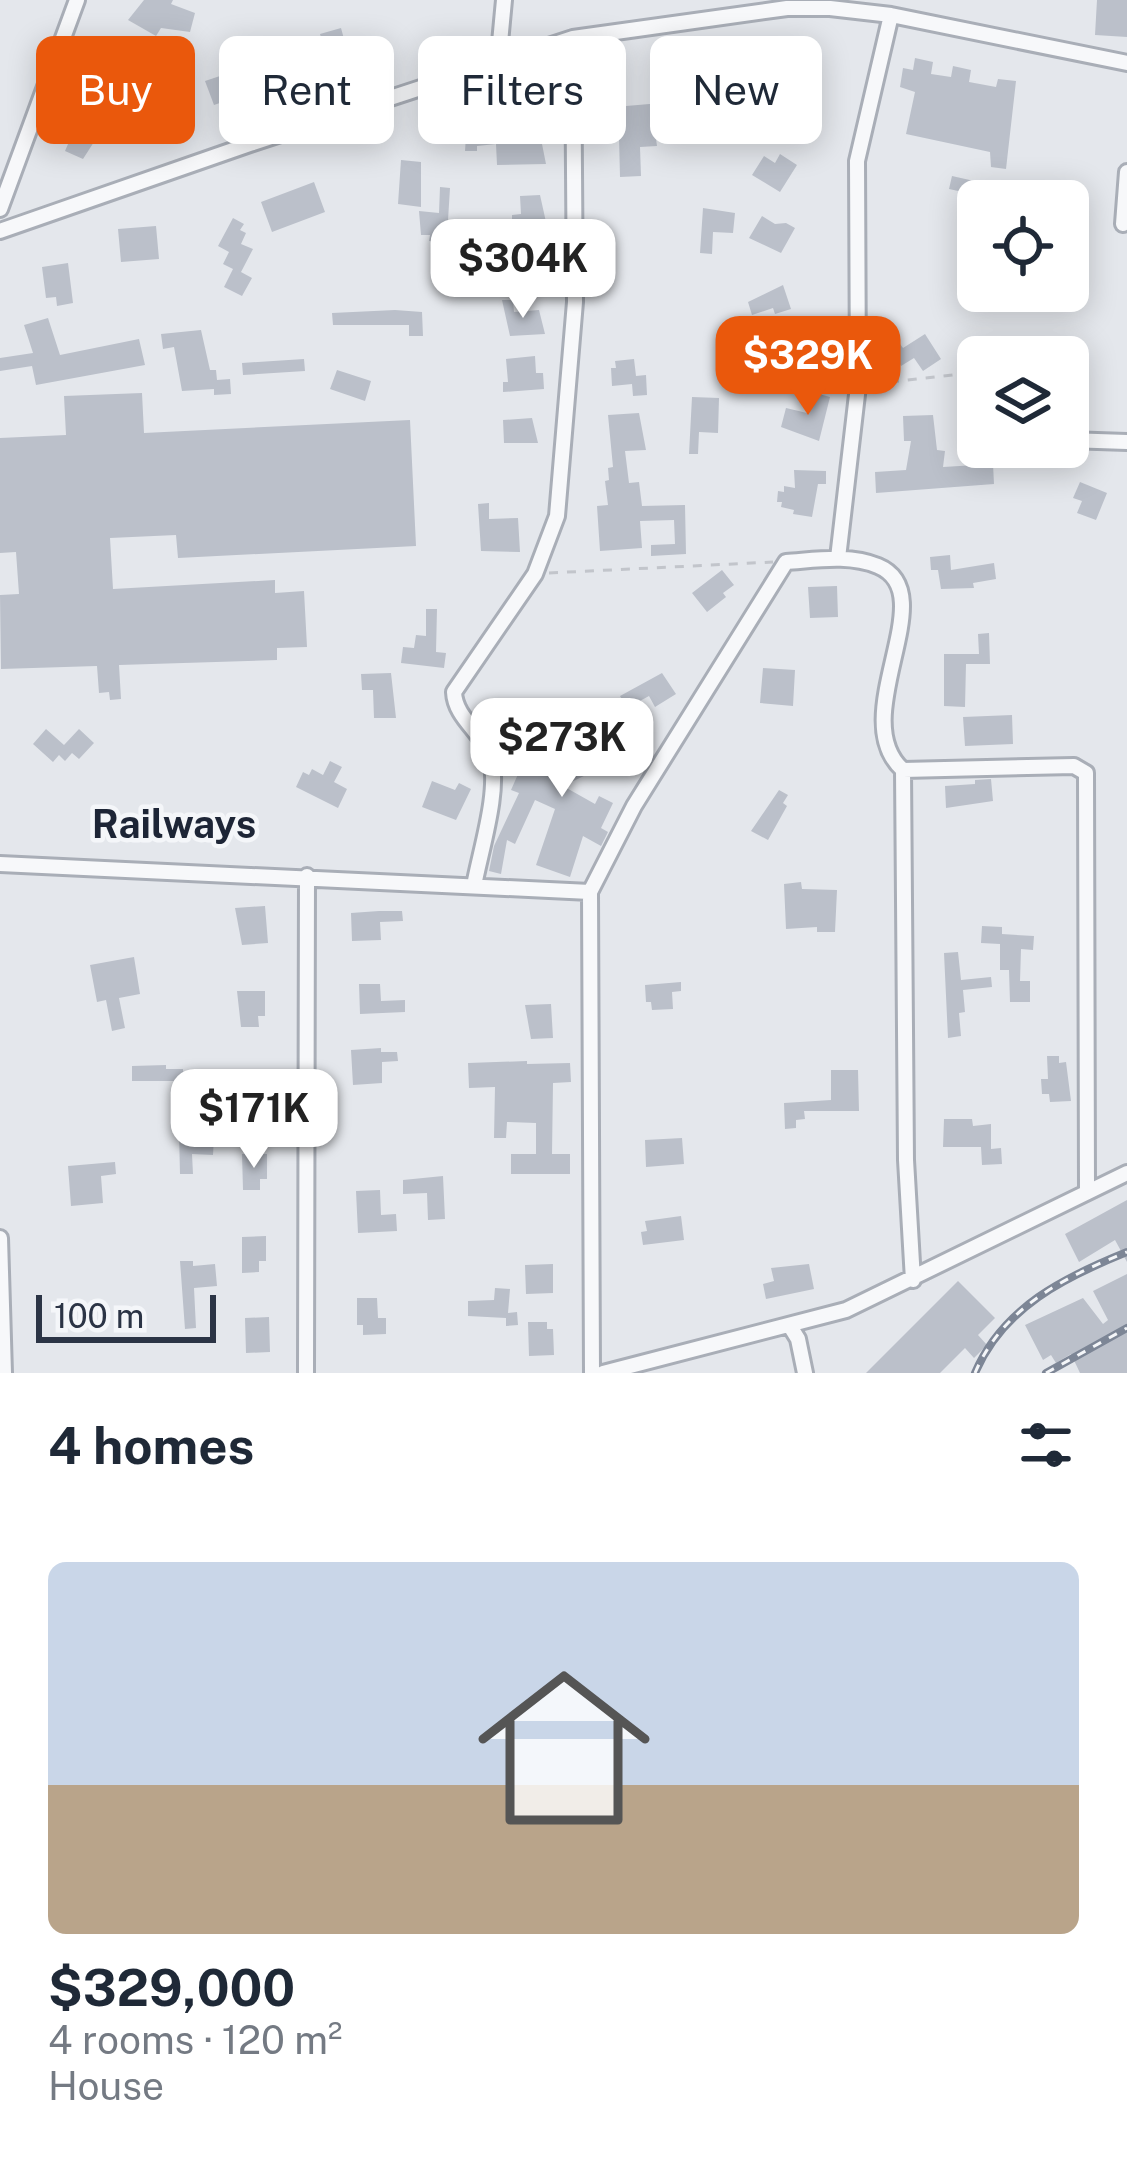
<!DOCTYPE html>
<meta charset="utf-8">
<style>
body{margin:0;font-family:"Public Sans",sans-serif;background:#f6f6f7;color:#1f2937;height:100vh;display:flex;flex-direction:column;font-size:45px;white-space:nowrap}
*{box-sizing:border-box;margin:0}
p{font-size:39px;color:#747a83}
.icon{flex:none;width:66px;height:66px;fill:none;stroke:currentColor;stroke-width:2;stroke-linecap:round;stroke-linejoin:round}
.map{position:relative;height:1373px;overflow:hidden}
.details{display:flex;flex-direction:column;background:#fff;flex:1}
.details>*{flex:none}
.guide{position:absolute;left:36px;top:36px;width:1056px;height:108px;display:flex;gap:24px}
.tools{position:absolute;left:957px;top:180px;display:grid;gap:24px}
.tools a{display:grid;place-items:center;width:132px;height:132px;border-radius:18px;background:#fff;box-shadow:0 6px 30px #0003;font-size:60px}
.scale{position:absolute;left:36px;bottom:30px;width:180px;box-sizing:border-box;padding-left:12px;border:6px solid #2b3445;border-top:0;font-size:33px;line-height:42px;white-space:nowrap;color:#2b3445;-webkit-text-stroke:9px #f4f6f9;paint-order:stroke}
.price{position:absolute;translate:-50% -102px;padding:0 27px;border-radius:24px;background:#fff;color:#222;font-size:39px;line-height:78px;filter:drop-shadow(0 3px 6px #0008)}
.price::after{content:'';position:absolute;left:50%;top:72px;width:36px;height:27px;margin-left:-18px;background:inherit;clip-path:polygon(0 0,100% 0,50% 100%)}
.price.active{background:#ea580c;color:#fff}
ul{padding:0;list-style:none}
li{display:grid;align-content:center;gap:24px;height:636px;padding:0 48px}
li span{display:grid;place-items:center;height:372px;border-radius:18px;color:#555}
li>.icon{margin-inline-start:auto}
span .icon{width:216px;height:216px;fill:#fffc;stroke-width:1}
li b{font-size:51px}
h2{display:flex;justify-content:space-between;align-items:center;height:144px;padding:0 48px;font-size:51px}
.pill{padding:0 42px;border-radius:18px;background:#fff;box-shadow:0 6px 30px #0003;font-size:42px;line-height:108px}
.pill.active{background:#ea580c;color:#fff}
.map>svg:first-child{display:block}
.building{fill:#bbc0ca}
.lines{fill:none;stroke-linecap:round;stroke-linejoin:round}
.street-casing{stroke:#a9aeb7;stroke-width:20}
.path{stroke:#c2c5cb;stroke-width:3;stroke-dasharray:9 9;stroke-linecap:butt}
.street{stroke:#f7f8fa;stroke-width:14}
.rail-casing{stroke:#7d8696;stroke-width:8}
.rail{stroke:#f4f6f9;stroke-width:3;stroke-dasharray:9;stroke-linecap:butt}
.labels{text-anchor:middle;stroke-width:9;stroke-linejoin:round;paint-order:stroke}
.neighbourhood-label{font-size:39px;font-weight:bold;fill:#1d2536;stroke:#f4f6f9}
</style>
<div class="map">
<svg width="1127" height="1373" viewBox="0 0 1127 1373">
<rect width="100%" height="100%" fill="#e4e7ec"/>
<!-- building -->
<path class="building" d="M 144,0 L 173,0 L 171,4 L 195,13 L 190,32 L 161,28 L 156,36 L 128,20 Z
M 1097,0 L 1127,0 L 1127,37 L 1095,35 Z
M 341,28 L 344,39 L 335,42 L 339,67 L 319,73 L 316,62 L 293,69 L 288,51 L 322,41 L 320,34 Z
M 774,41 L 789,52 L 771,83 L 743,60 L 751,50 L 761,58 Z
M 915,58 L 933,62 L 931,74 L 951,77 L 953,66 L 971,70 L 969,82 L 996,87 L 998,79 L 1016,81 L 1006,169 L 991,167 L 990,152 L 906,134 L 915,92 L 900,87 L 903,68 L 913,70 Z
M 244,68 L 253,99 L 242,103 L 240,96 L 214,105 L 205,81 Z
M 708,99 L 708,103 L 729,104 L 729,120 L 721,118 L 720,128 L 655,132 L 657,146 L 640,147 L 641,176 L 620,177 L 619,137 L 594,139 L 591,109 Z
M 776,99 L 793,104 L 785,135 L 767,130 L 769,124 L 750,119 L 753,108 L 772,112 Z
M 468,106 L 479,107 L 478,133 L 506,131 L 507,140 L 541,139 L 546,164 L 497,165 L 496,144 L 477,146 L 477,151 L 465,151 Z
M 78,121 L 101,131 L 83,159 L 65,151 Z
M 780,154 L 797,165 L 780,192 L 752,175 L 764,156 L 775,163 Z
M 401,160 L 421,162 L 421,207 L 398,204 Z
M 952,176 L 992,185 L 990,197 L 984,196 L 983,201 L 978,201 L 978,210 L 960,206 L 963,192 L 949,189 Z
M 314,182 L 325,212 L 272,232 L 261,202 Z
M 440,187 L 450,188 L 448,220 L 470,221 L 468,265 L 456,264 L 457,244 L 429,241 L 430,235 L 421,235 L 419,211 L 439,213 Z
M 540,195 L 546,222 L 512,224 L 512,215 L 521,214 L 520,196 Z
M 703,208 L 735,213 L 733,233 L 713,232 L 712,254 L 700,253 Z
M 762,216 L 775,224 L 786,223 L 795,228 L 781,253 L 749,238 Z
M 233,218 L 244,224 L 240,230 L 246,233 L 241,244 L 253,249 L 241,272 L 252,278 L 242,296 L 224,287 L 233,269 L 223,264 L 229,252 L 218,246 Z
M 156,226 L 159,259 L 121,262 L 118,229 Z
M 68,263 L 73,303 L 57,306 L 56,297 L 46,298 L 42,267 Z
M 783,285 L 791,309 L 775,314 L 773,308 L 752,315 L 748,302 Z
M 502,300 L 513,300 L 514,312 L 539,310 L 545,334 L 510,336 Z
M 395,310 L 422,312 L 423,336 L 409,336 L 409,325 L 333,325 L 332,313 Z
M 48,318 L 60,355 L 139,339 L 145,365 L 36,385 L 32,366 L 0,371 L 0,358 L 33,353 L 24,325 Z
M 201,330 L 210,370 L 216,370 L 217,380 L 230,379 L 231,394 L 214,395 L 214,389 L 182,391 L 174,347 L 163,349 L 161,334 Z
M 925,334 L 941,359 L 923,371 L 914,358 L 901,366 L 891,350 L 900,344 L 903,348 Z
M 783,340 L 794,373 L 775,380 L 773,372 L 754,378 L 750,366 L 768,360 L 764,347 Z
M 535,356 L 536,373 L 543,373 L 544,389 L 503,392 L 503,382 L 508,382 L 506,359 Z
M 304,359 L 305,371 L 243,375 L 242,363 Z
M 634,359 L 636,376 L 646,375 L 647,395 L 633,396 L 632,384 L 612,386 L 611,368 L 616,368 L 615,361 Z
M 337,370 L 371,381 L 365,401 L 330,389 Z
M 812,392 L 830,397 L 819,441 L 781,427 L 786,408 L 807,413 Z
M 142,393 L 144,433 L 410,420 L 416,546 L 178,558 L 176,535 L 110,538 L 113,589 L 275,580 L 275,593 L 304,591 L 307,647 L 277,648 L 277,660 L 119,665 L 121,699 L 110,700 L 109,692 L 99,693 L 97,666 L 1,669 L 0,595 L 19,594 L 16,552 L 0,553 L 0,438 L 66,435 L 64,396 Z
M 692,397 L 719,398 L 718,433 L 699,432 L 698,454 L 689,454 Z
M 639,413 L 646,450 L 625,451 L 629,483 L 639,482 L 642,506 L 685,505 L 686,554 L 651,556 L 651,545 L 675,544 L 674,520 L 640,521 L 642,548 L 600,551 L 597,506 L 608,505 L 605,481 L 609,480 L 608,468 L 613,467 L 608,415 Z
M 933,415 L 937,450 L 945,451 L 943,467 L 993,464 L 994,484 L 876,493 L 875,472 L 906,470 L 911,441 L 904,441 L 903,416 Z
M 532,418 L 538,443 L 504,443 L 503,420 Z
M 794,470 L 826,471 L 826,484 L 818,484 L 812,517 L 793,514 L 794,510 L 781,507 L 782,502 L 777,502 L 778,491 L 784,492 L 784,486 L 795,488 Z
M 1080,482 L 1107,493 L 1096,520 L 1077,513 L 1082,501 L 1073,498 Z
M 489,503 L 489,519 L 518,518 L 520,552 L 481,551 L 478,504 Z
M 950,555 L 951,570 L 994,563 L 996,579 L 973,583 L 974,588 L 941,589 L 938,570 L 931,570 L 930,557 Z
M 722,570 L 734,585 L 723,593 L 726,597 L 707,612 L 692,593 Z
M 837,586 L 838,617 L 810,618 L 808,587 Z
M 426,609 L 437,609 L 436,652 L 446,653 L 444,668 L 401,663 L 403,647 L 414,648 L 416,635 L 426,636 Z
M 989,633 L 990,664 L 966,664 L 965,707 L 944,706 L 944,654 L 979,654 L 978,634 Z
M 763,668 L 795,670 L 793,706 L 760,703 Z
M 391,673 L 396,718 L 374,718 L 373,690 L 362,690 L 361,674 Z
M 662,673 L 676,694 L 655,707 L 649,696 L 627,708 L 620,696 Z
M 1012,715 L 1013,744 L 965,746 L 963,717 Z
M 46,729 L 64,745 L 79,729 L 94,743 L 79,759 L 72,753 L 65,761 L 59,755 L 53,762 L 33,744 Z
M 538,729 L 551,735 L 548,740 L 575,753 L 566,771 L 605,753 L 602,748 L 634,729 L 648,752 L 616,772 L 611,763 L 563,786 L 595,804 L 599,796 L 613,803 L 601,828 L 608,832 L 601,846 L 583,836 L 570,877 L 536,865 L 555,809 L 535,800 L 515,844 L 507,840 L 501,874 L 489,871 L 494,846 L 519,793 L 511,790 Z
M 330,761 L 342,767 L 334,782 L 347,789 L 338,808 L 296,787 L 303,772 L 309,775 L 312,769 L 323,775 Z
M 991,779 L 993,801 L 946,808 L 945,786 L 975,784 L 975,780 Z
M 432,781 L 455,790 L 459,783 L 471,789 L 456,820 L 422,807 Z
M 779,790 L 788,795 L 783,803 L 787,806 L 768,840 L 751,831 Z
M 801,882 L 802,889 L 837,890 L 835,932 L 817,932 L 817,927 L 786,929 L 784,884 Z
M 265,906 L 268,943 L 242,945 L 235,908 Z
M 379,911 L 402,911 L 403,921 L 380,922 L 381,940 L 352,941 L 351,913 Z
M 982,926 L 1002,927 L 1002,934 L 1034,936 L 1033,950 L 1021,949 L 1020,981 L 1030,981 L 1030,1002 L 1010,1002 L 1009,970 L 1000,970 L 1000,944 L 981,943 Z
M 958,952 L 961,980 L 991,977 L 992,987 L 963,990 L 965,1012 L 959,1013 L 961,1036 L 948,1038 L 944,953 Z
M 134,957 L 140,994 L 119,998 L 125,1028 L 112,1031 L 106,1000 L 97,1002 L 90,965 Z
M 681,982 L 681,991 L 672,992 L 673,1009 L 652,1010 L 651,1002 L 646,1002 L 645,985 Z
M 359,984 L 380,984 L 381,1001 L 405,1000 L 405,1012 L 360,1014 Z
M 237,991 L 265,991 L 265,1016 L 258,1016 L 259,1027 L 241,1027 Z
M 551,1004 L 553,1038 L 531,1039 L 525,1005 Z
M 381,1048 L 381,1052 L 397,1052 L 398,1061 L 382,1062 L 382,1083 L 353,1085 L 351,1050 Z
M 1047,1056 L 1059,1056 L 1059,1063 L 1066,1062 L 1071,1101 L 1050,1102 L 1049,1094 L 1042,1094 L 1041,1079 L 1048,1079 Z
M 527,1061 L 527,1064 L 570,1063 L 571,1082 L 553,1083 L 552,1154 L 570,1154 L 570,1174 L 511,1174 L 511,1154 L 536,1154 L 536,1123 L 507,1122 L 506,1138 L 494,1138 L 495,1087 L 469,1088 L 468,1063 Z
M 166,1065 L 166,1069 L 183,1069 L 184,1093 L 174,1093 L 174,1081 L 132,1081 L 132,1066 Z
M 831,1070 L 858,1070 L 859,1111 L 804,1111 L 805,1119 L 796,1120 L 796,1128 L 785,1129 L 784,1103 L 831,1100 Z
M 237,1072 L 266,1072 L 266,1097 L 259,1097 L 259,1108 L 242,1108 Z
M 944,1119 L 972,1119 L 973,1126 L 991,1124 L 991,1149 L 1001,1148 L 1002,1164 L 982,1165 L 981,1147 L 943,1147 Z
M 179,1133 L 214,1137 L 213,1155 L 192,1154 L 193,1174 L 180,1174 Z
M 682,1138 L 684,1164 L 646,1167 L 645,1140 Z
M 242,1154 L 267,1154 L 267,1179 L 260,1179 L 260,1190 L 243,1190 Z
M 115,1162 L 116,1174 L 101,1176 L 103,1203 L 71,1206 L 68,1166 Z
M 443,1176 L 445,1219 L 428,1220 L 427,1193 L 403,1194 L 403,1180 Z
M 380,1190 L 381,1215 L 396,1214 L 397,1231 L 358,1233 L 356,1191 Z
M 1127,1200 L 1127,1262 L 1115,1240 L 1079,1262 L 1065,1234 Z
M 681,1216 L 684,1240 L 643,1245 L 641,1232 L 647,1231 L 645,1221 Z
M 266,1236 L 266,1261 L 259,1261 L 259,1272 L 242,1273 L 242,1237 Z
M 180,1261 L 193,1261 L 193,1266 L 215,1264 L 217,1286 L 194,1288 L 196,1328 L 185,1329 Z
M 553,1264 L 553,1293 L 526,1294 L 525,1265 Z
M 809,1264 L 814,1289 L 766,1299 L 763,1284 L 774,1281 L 771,1268 Z
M 1127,1274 L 1127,1373 L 1080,1373 L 1071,1354 L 1056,1363 L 1051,1355 L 1043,1360 L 1025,1325 L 1083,1298 L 1103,1324 L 1108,1320 L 1093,1291 Z
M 958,1281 L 995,1318 L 978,1335 L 987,1345 L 974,1358 L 965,1348 L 940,1373 L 866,1373 Z
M 495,1288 L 510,1289 L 508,1313 L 517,1312 L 518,1325 L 506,1326 L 506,1318 L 468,1316 L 468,1301 L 494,1300 Z
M 357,1298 L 377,1298 L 378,1318 L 386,1318 L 386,1334 L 363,1335 L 363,1325 L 357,1325 Z
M 269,1317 L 270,1352 L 246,1353 L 245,1318 Z
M 528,1322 L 547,1322 L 547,1329 L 553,1329 L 554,1355 L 529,1356 Z"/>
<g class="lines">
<defs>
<path id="street" d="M 498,64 L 504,0
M 0,209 L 77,0
M 1123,224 L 1127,172
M 0,231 L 250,144 L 573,38 L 787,8 L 830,8 L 891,15 L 1127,63
M 1068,440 L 1127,442
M 838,558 L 858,386 L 857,161 L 891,15
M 903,770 L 906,1160 L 913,1280
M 0,864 L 590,892
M 474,886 C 480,852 501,788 490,756 C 482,732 455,718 454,692 L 535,574 L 557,516 L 575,302 L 573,38
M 0,1238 L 4,1373
M 790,1326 L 798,1339 L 805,1373
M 306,1373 L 307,876
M 592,1373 L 590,892 L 634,806 L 786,562 C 816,560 849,554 878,566 C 945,594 844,717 903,770 L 1074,766 L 1086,773 L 1087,1192
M 603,1373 L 846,1310 L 1127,1173"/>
</defs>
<!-- street casing -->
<use href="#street" class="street-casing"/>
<!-- path -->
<path class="path" d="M 872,384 L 978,372
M 549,573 L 773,562"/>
<!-- street -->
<use href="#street" class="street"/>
<defs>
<path id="rail" d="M 975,1373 C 1003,1307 1065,1277 1127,1252
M 1046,1373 L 1127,1328"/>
</defs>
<!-- rail casing -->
<use href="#rail" class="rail-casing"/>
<!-- rail -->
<use href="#rail" class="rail"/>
</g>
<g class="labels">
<!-- neighbourhood labels -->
<g class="neighbourhood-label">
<text x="174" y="838">Railways</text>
</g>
</g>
</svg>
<div class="tools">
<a><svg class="icon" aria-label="locate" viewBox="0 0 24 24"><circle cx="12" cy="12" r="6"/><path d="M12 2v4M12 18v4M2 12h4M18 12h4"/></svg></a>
<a><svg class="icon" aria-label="layers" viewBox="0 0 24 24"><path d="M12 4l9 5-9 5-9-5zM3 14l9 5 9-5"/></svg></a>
</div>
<div class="scale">100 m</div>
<b class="price" style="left:523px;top:321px">$304K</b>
<b class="price active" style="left:808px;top:418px">$329K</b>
<b class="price" style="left:562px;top:800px">$273K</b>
<b class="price" style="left:254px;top:1171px">$171K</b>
<div class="guide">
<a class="pill active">Buy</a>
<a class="pill">Rent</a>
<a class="pill">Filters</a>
<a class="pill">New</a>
</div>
</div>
<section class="details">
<h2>4 homes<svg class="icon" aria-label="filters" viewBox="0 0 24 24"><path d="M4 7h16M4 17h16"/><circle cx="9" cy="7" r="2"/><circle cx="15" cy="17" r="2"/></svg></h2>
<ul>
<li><span style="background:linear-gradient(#c9d6e8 60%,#b9a48a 0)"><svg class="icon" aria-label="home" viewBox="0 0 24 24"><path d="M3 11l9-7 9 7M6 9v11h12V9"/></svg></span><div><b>$329,000</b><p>4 rooms · 120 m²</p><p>House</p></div></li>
</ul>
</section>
